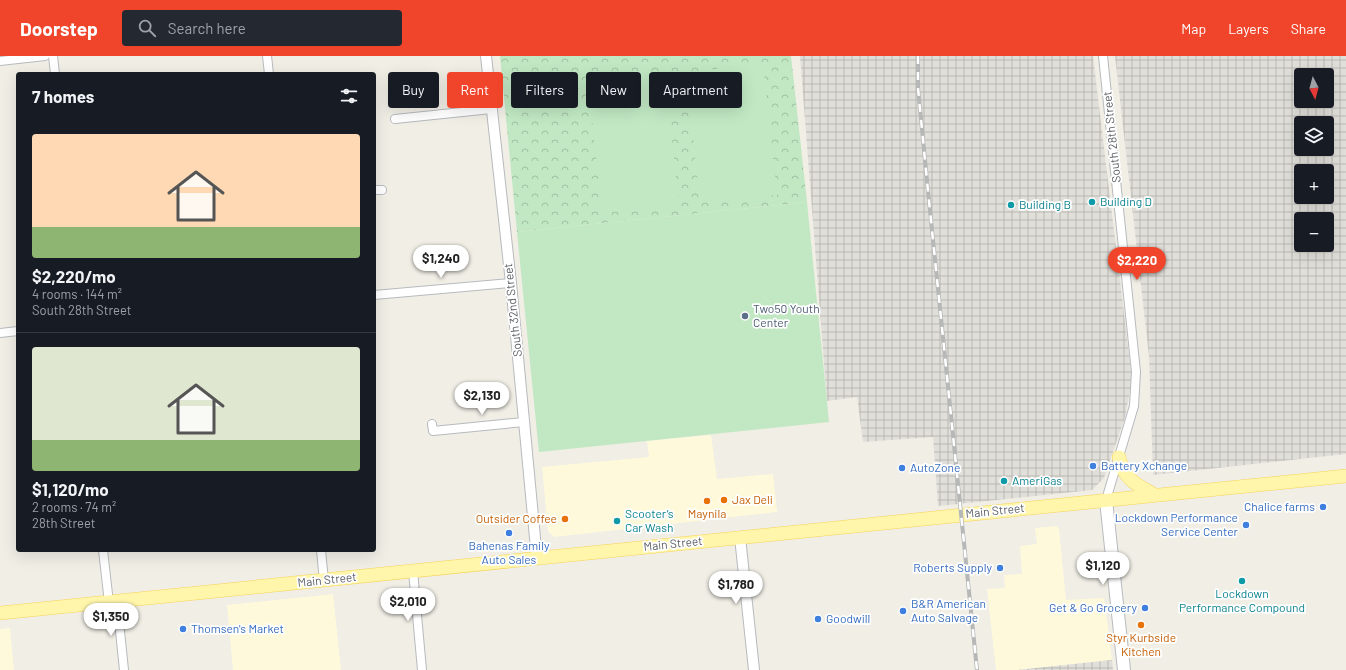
<!DOCTYPE html>
<meta charset="utf-8">
<style>
body{margin:0;font-family:Barlow,sans-serif;background:#242831;color:#f1f3f6;height:100vh;display:flex;flex-direction:column;font-size:15px;white-space:nowrap}
*{box-sizing:border-box;margin:0}
p{font-size:13px;color:#9ea1a6}
.icon{flex:none;width:22px;height:22px;fill:none;stroke:currentColor;stroke-width:2;stroke-linecap:round;stroke-linejoin:round}
.map{position:relative;flex:1;overflow:hidden}
.panel{position:absolute;left:16px;top:16px;width:360px;height:480px;display:flex;flex-direction:column;background:#171b24;border-radius:4px;box-shadow:0 4px 16px #0002}
.panel>*{flex:none}
.top-card{position:absolute;left:388px;top:16px;width:380px;height:36px;display:flex;gap:8px}
.needle{width:26px;rotate:174deg}
.controls{position:absolute;left:1294px;top:12px;display:grid;gap:8px}
.controls a{display:grid;place-items:center;width:40px;height:40px;border-radius:4px;background:#171b24;box-shadow:0 4px 16px #0002;font-size:20px}
.price{position:absolute;translate:-50% -34px;padding:0 9px;border-radius:14px;background:#fff;color:#222;font-size:13px;line-height:26px;filter:drop-shadow(0 1px 2px #0008)}
.price::after{content:'';position:absolute;left:50%;top:24px;width:12px;height:9px;margin-left:-6px;background:inherit;clip-path:polygon(0 0,100% 0,50% 100%)}
.price.current{background:#f0452b;color:#fff}
ul{padding:0;list-style:none}
li{display:grid;align-content:center;gap:8px;height:212px;padding:0 16px}
li+li{border-top:1px solid #363941}
li span{display:grid;place-items:center;height:124px;border-radius:4px;color:#555}
li>.icon{margin-inline-start:auto}
span .icon{width:72px;height:72px;fill:#fffc;stroke-width:1}
li b{font-size:17px}
h2{display:flex;justify-content:space-between;align-items:center;height:48px;padding:0 16px;font-size:17px}
.pill{padding:0 14px;border-radius:4px;background:#171b24;box-shadow:0 4px 16px #0002;font-size:14px;line-height:36px}
.pill.current{background:#f0452b;color:#fff}
header{display:flex;align-items:center;gap:24px;box-sizing:border-box;height:56px;padding:0 20px;background:#f0452b;color:#fff}
header strong{font-size:19px}
nav{display:flex;gap:22px;margin-inline-start:auto;font-size:14px}
.search{width:280px;height:36px;background:#242831;display:flex;align-items:center;gap:10px;box-sizing:border-box;padding:0 14px;border-radius:4px;color:#9ea1a6;font-size:15px}
.map>svg:first-child{display:block}
.commercial{fill:#fff9db}
.industrial{fill:url(#industrial-grid);fill-rule:evenodd}
.park{fill:url(#park-crowns)}
.pitch{fill:#c1e8c3}
.lines{fill:none;stroke-linecap:round;stroke-linejoin:round}
.minor-casing{stroke:#b7babf;stroke-width:10}
.tertiary-casing{stroke:#b7babf;stroke-width:12}
.secondary-casing{stroke:#b8bbc1;stroke-width:14}
.primary-casing{stroke:#f7d357;stroke-width:14}
.minor{stroke:#fff;stroke-width:8}
.tertiary{stroke:#fff;stroke-width:10}
.secondary{stroke:#fff;stroke-width:12}
.primary{stroke:#fff6ab;stroke-width:13}
.rail-casing{stroke:#b6b7b7;stroke-width:4}
.rail{stroke:#fff;stroke-width:2.5;stroke-dasharray:8;stroke-linecap:butt}
.culture-dot{fill:#0f9aa8;stroke:#fff;stroke-width:1.5}
.service-dot{fill:#5c6f8a;stroke:#fff;stroke-width:1.5}
.shop-dot{fill:#3f7fe0;stroke:#fff;stroke-width:1.5}
.food-dot{fill:#e8710a;stroke:#fff;stroke-width:1.5}
.labels{text-anchor:middle;stroke-width:3.5;stroke-linejoin:round;paint-order:stroke}
.street-label{font-size:12px;fill:#5d6066;stroke:#fff}
.culture-label{font-size:12px;fill:#0d838f;stroke:#fff;text-anchor:start}
.service-label{font-size:12px;fill:#4e5e75;stroke:#fff;text-anchor:start}
.shop-label{font-size:12px;fill:#366cbe;stroke:#fff;text-anchor:start}
.food-label{font-size:12px;fill:#c56008;stroke:#fff}
</style>
<header>
<strong>Doorstep</strong>
<div class="search"><svg class="icon" aria-label="search" viewBox="0 0 24 24"><circle cx="10" cy="10" r="6"/><path d="M15 15l6 6"/></svg>Search here</div>
<nav><a>Map</a><a>Layers</a><a>Share</a></nav>
</header>
<div class="map">
<svg width="1346" height="614" viewBox="0 0 1346 614">
<defs>
<pattern id="industrial-grid" width="8" height="8" patternUnits="userSpaceOnUse"><rect width="8" height="8" fill="#e1dfd9"/><path d="M0 4h8M4 0v8" fill="none" stroke="#bab8b4"/></pattern>
<pattern id="park-crowns" width="20" height="18" patternUnits="userSpaceOnUse"><rect width="20" height="18" fill="#c1e8c3"/><path d="M2 6a3 3 0 1 1 6 0M12 15a3 3 0 1 1 6 0" fill="none" stroke="#a0bfa2"/></pattern>
</defs>
<rect width="100%" height="100%" fill="#f0eee5"/>
<!-- commercial -->
<path class="commercial" d="M 711,379 L 717,423 L 773,418 L 777,456 L 554,481 L 548,475 L 542,411 L 649,401 L 647,385 Z
M 1057,470 L 1059,473 L 1066,544 L 1104,542 L 1112,604 L 1017,614 L 996,614 L 987,533 L 1005,532 L 1004,519 L 1022,518 L 1020,490 L 1037,488 L 1035,472 Z
M 333,538 L 341,614 L 233,614 L 227,549 Z
M 10,572 L 14,614 L 0,614 L 0,573 Z"/>
<!-- industrial -->
<path class="industrial" d="M 800,0 L 1093,0 L 1132,324 L 1125,361 L 1104,422 L 1092,434 L 938,450 L 933,381 L 863,386 L 857,341 L 827,345 Z
M 1115,0 L 1346,0 L 1346,398 L 1153,419 L 1149,300 ZM 1301,19 L 1327,19 L 1327,45 L 1301,45 ZM 1301,67 L 1327,67 L 1327,93 L 1301,93 ZM 1301,115 L 1327,115 L 1327,141 L 1301,141 ZM 1301,163 L 1327,163 L 1327,189 L 1301,189 Z
M 1112,604 L 1113,614 L 1017,614 Z"/>
<!-- park -->
<path class="park" d="M 500,0 L 791,0 L 807,146 L 517,176 Z"/>
<!-- pitch -->
<path class="pitch" d="M 763,8 L 777,139 L 700,147 L 686,16 Z
M 665,18 L 679,149 L 602,157 L 588,26 Z
M 807,146 L 829,366 L 539,396 L 517,176 Z"/>
<g class="lines">
<defs>
<path id="minor" d="M 53,0 L 55,18
M 267,0 L 269,18
M 1103,0 L 1136,316 L 1134,350 L 1106,444
M 0,5 L 45,0
M 395,63 L 491,53
M 374,134 L 382,134
M 374,239 L 511,227
M 0,277 L 18,275
M 432,368 L 433,375 L 524,366
M 103,494 L 109,547
M 321,494 L 324,525
M 413,515 L 422,614
M 117,546 L 124,614"/>
<path id="tertiary" d="M 486,0 L 511,227 L 537,503
M 740,481 L 754,614"/>
<path id="secondary" d="M 1106,444 L 1124,614"/>
<path id="primary" d="M 1119,401 C 1124,424 1136,428 1155,439
M 0,557 L 1346,420"/>
</defs>
<!-- minor casing -->
<use href="#minor" class="minor-casing"/>
<!-- tertiary casing -->
<use href="#tertiary" class="tertiary-casing"/>
<!-- secondary casing -->
<use href="#secondary" class="secondary-casing"/>
<!-- primary casing -->
<use href="#primary" class="primary-casing"/>
<!-- minor -->
<use href="#minor" class="minor"/>
<!-- tertiary -->
<use href="#tertiary" class="tertiary"/>
<!-- secondary -->
<use href="#secondary" class="secondary"/>
<!-- primary -->
<use href="#primary" class="primary"/>
<defs>
<path id="rail" d="M 918,0 L 918,32 L 928,135 L 977,614"/>
</defs>
<!-- rail casing -->
<use href="#rail" class="rail-casing"/>
<!-- rail -->
<use href="#rail" class="rail"/>
</g>
<!-- markers -->
<g class="culture-dot">
<circle cx="1092" cy="146" r="4"/>
<circle cx="1011" cy="149" r="4"/>
<circle cx="1004" cy="425" r="4"/>
<circle cx="617" cy="465" r="4"/>
<circle cx="1242" cy="525" r="4"/>
</g>
<circle class="service-dot" cx="745" cy="260" r="4"/>
<g class="shop-dot">
<circle cx="1093" cy="410" r="4"/>
<circle cx="902" cy="412" r="4"/>
<circle cx="1323" cy="451" r="4"/>
<circle cx="1246" cy="469" r="4"/>
<circle cx="509" cy="477" r="4"/>
<circle cx="1000" cy="512" r="4"/>
<circle cx="1145" cy="552" r="4"/>
<circle cx="903" cy="555" r="4"/>
<circle cx="818" cy="563" r="4"/>
<circle cx="183" cy="573" r="4"/>
</g>
<g class="food-dot">
<circle cx="724" cy="444" r="4"/>
<circle cx="707" cy="445" r="4"/>
<circle cx="565" cy="463" r="4"/>
<circle cx="1141" cy="569" r="4"/>
</g>
<g class="labels">
<!-- street labels -->
<g class="street-label">
<text transform="translate(1112 81) rotate(-96)" y="4">South 28th Street</text>
<text transform="translate(513 254) rotate(-96)" y="4">South 32nd Street</text>
<text transform="translate(995 455) rotate(-6)" y="4">Main Street</text>
<text transform="translate(673 488) rotate(-6)" y="4">Main Street</text>
<text transform="translate(327 524) rotate(-6)" y="4">Main Street</text>
</g>
<!-- culture labels -->
<g class="culture-label">
<text x="1100" y="150">Building D</text>
<text x="1019" y="153">Building B</text>
<text x="1012" y="429">AmeriGas</text>
<text x="625" y="462">Scooter’s<tspan x="625" dy="14">Car Wash</tspan></text>
<text x="1242" y="542" text-anchor="middle">Lockdown<tspan x="1242" dy="14">Performance Compound</tspan></text>
</g>
<!-- service labels -->
<g class="service-label">
<text x="753" y="257">Two50 Youth<tspan x="753" dy="14">Center</tspan></text>
</g>
<!-- shop labels -->
<g class="shop-label">
<text x="1101" y="414">Battery Xchange</text>
<text x="910" y="416">AutoZone</text>
<text x="1315" y="455" text-anchor="end">Chalice farms</text>
<text x="1238" y="466" text-anchor="end">Lockdown Performance<tspan x="1238" dy="14">Service Center</tspan></text>
<text x="509" y="494" text-anchor="middle">Bahenas Family<tspan x="509" dy="14">Auto Sales</tspan></text>
<text x="992" y="516" text-anchor="end">Roberts Supply</text>
<text x="911" y="552">B&amp;R American<tspan x="911" dy="14">Auto Salvage</tspan></text>
<text x="1137" y="556" text-anchor="end">Get &amp; Go Grocery</text>
<text x="826" y="567">Goodwill</text>
<text x="191" y="577">Thomsen's Market</text>
</g>
<!-- food labels -->
<g class="food-label">
<text x="732" y="448" text-anchor="start">Jax Deli</text>
<text x="707" y="462">Maynila</text>
<text x="557" y="467" text-anchor="end">Outsider Coffee</text>
<text x="1141" y="586">Styr Kurbside<tspan x="1141" dy="14">Kitchen</tspan></text>
</g>
</g>
</svg>
<div class="controls">
<a><svg class="needle" viewBox="-14 -14 28 28"><path d="M0-13l5 13h-10z" fill="#e53935"/><path d="M0 13l5-13h-10z" fill="#9ea1a6"/></svg></a>
<a><svg class="icon" aria-label="layers" viewBox="0 0 24 24"><path d="M12 4l9 5-9 5-9-5zM3 14l9 5 9-5"/></svg></a>
<a>+</a>
<a>−</a>
</div>
<b class="price" style="left:441px;top:223px">$1,240</b>
<b class="price current" style="left:1137px;top:225px">$2,220</b>
<b class="price" style="left:482px;top:360px">$2,130</b>
<b class="price" style="left:1103px;top:530px">$1,120</b>
<b class="price" style="left:736px;top:549px">$1,780</b>
<b class="price" style="left:408px;top:566px">$2,010</b>
<b class="price" style="left:111px;top:581px">$1,350</b>
<div class="top-card">
<a class="pill">Buy</a>
<a class="pill current">Rent</a>
<a class="pill">Filters</a>
<a class="pill">New</a>
<a class="pill">Apartment</a>
</div>
<section class="panel">
<h2>7 homes<svg class="icon" aria-label="filters" viewBox="0 0 24 24"><path d="M4 7h16M4 17h16"/><circle cx="9" cy="7" r="2"/><circle cx="15" cy="17" r="2"/></svg></h2>
<ul>
<li><span style="background:linear-gradient(#ffd9b3 75%,#8fb573 0)"><svg class="icon" aria-label="home" viewBox="0 0 24 24"><path d="M3 11l9-7 9 7M6 9v11h12V9"/></svg></span><div><b>$2,220/mo</b><p>4 rooms · 144 m²</p><p>South 28th Street</p></div></li>
<li><span style="background:linear-gradient(#dfe7d0 75%,#8fb573 0)"><svg class="icon" aria-label="home" viewBox="0 0 24 24"><path d="M3 11l9-7 9 7M6 9v11h12V9"/></svg></span><div><b>$1,120/mo</b><p>2 rooms · 74 m²</p><p>28th Street</p></div></li>
</ul>
</section>
</div>
